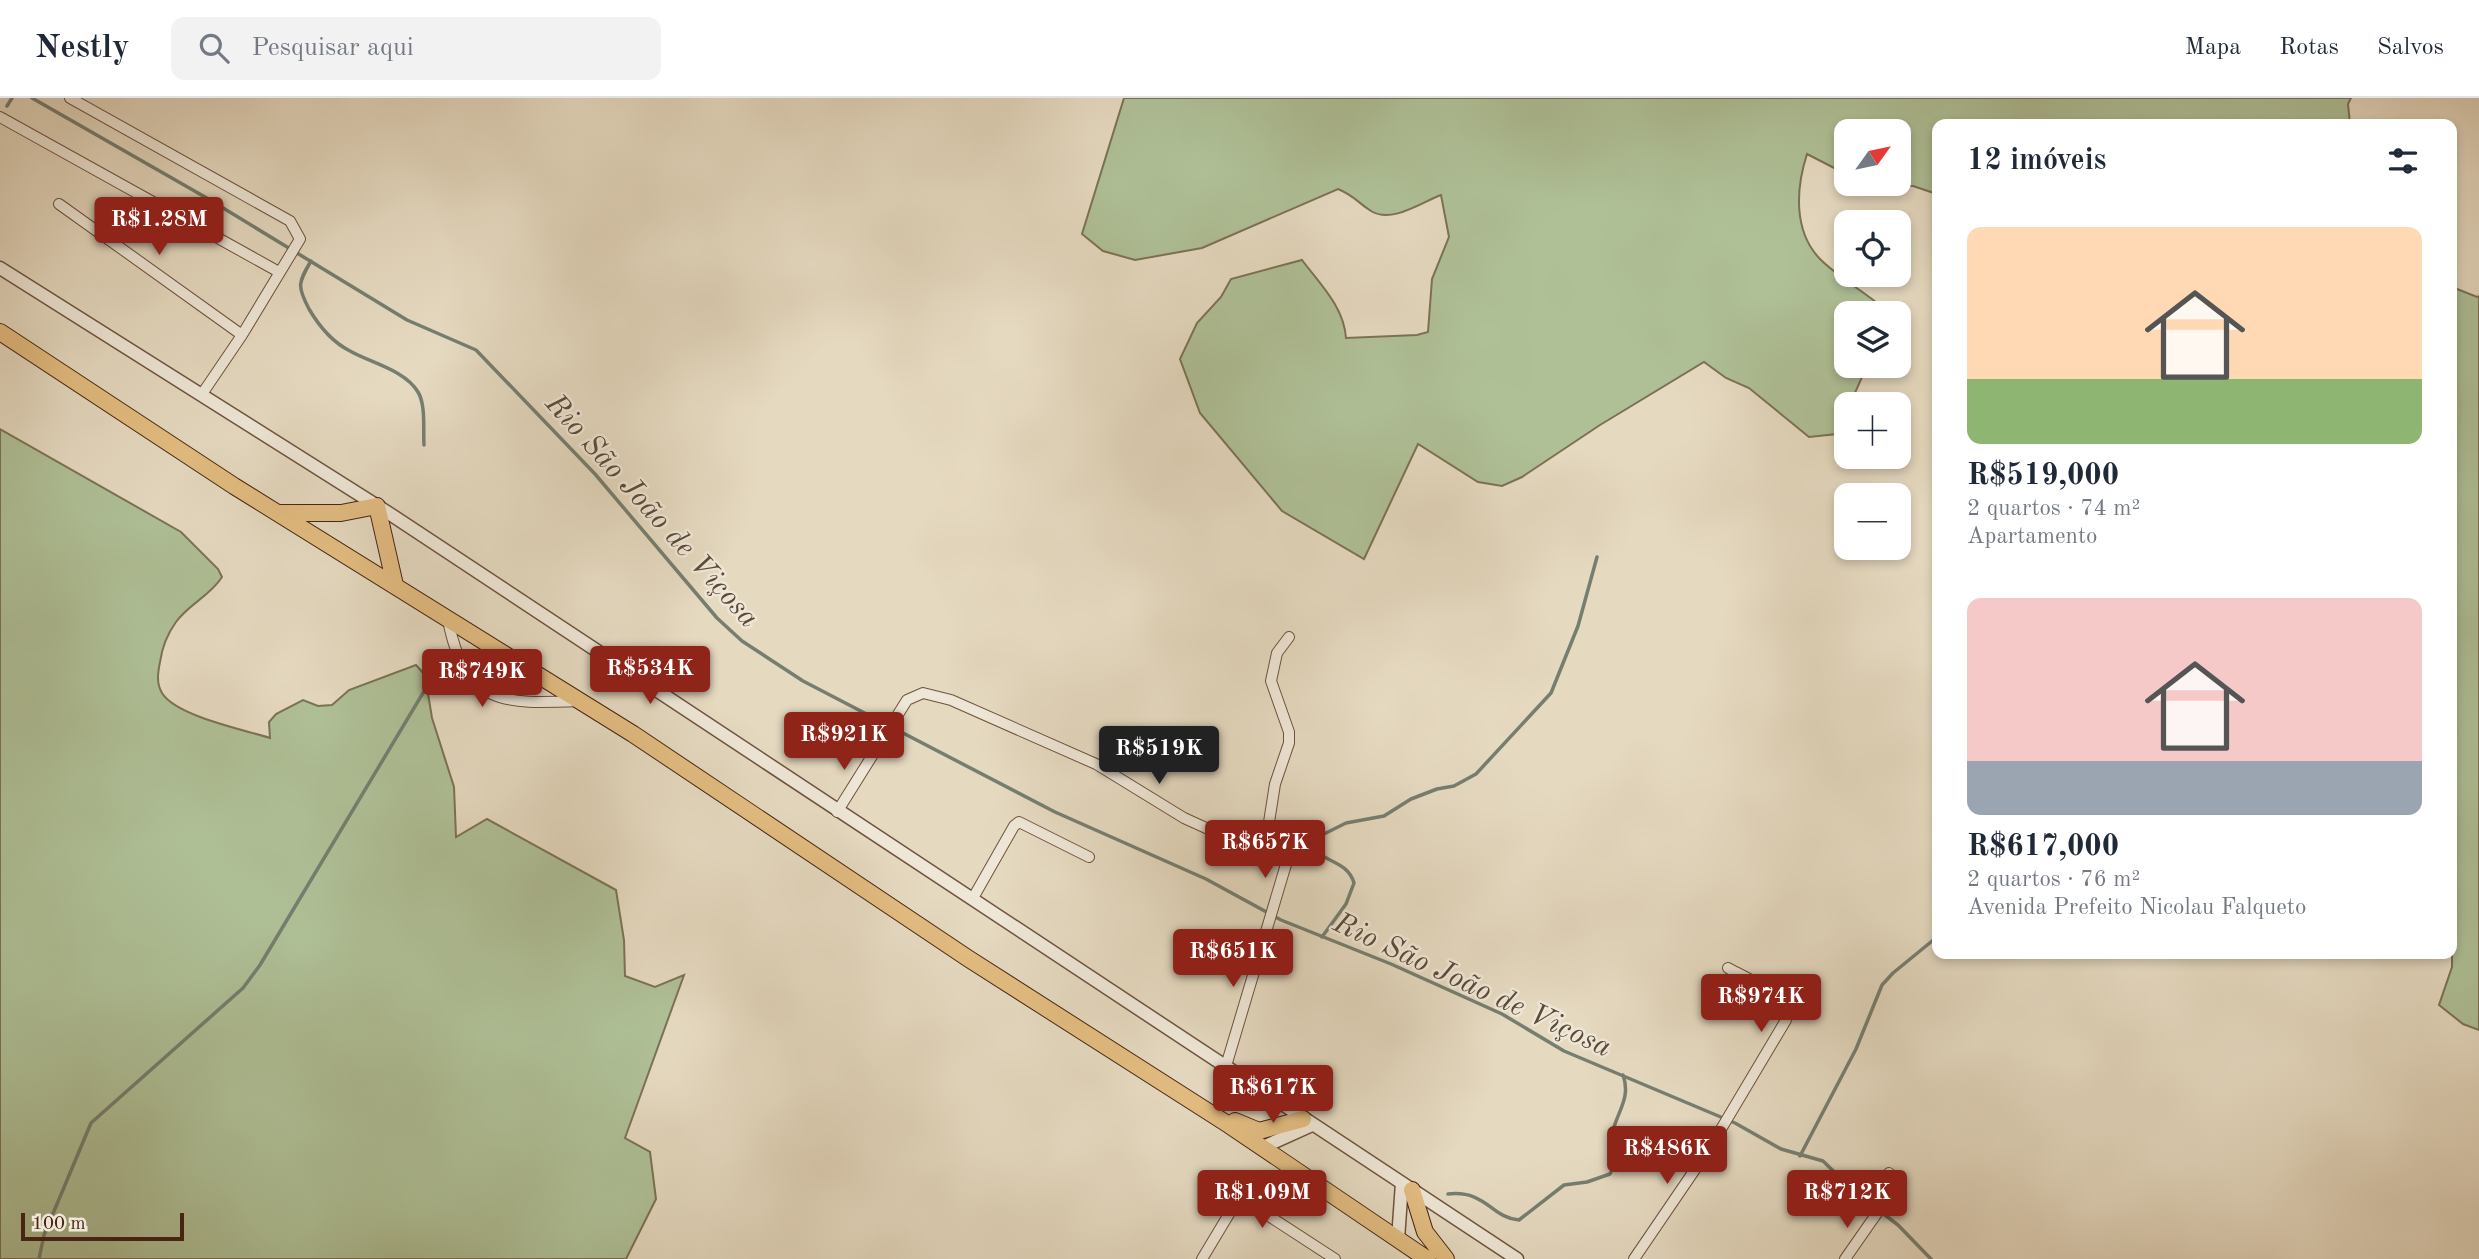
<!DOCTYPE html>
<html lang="pt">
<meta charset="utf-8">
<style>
body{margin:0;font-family:"Old Standard TT",serif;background:#f2f2f3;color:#1f2937;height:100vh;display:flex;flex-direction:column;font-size:26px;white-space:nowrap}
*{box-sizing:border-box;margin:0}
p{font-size:23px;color:#747a83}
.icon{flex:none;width:38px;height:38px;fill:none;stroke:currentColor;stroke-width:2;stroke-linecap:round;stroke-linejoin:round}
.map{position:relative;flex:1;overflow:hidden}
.drawer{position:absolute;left:1932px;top:21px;width:525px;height:840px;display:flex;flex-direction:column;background:#fff;border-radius:14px;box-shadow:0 4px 10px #0003}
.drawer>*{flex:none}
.needle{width:46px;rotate:57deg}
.controls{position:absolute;left:1834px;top:21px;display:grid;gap:14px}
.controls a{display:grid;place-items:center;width:77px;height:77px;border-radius:14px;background:#fff;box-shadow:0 4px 10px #0003;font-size:35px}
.scale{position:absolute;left:21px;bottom:18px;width:163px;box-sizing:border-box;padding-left:7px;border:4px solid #472512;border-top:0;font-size:19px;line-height:24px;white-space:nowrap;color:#472512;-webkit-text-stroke:5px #eee6d6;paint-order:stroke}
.price{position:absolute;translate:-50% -60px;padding:0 16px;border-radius:7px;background:#8f2418;color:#fff;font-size:23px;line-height:46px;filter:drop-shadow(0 2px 4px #0008)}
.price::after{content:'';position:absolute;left:50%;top:42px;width:21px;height:16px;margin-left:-10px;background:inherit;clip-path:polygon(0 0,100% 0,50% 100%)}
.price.selected{background:#222;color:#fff}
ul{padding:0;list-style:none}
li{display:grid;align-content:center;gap:14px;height:371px;padding:0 35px}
li span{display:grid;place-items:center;height:217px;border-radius:14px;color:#555}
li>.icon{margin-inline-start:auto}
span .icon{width:126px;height:126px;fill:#fffc;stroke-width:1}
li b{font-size:30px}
h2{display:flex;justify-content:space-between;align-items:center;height:84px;padding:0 35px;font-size:30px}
header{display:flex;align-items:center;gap:42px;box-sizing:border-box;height:98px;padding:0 35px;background:#fff;border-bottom:2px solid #e0e1e3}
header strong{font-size:33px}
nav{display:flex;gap:38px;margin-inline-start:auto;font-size:24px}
.search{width:490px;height:63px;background:#f2f2f3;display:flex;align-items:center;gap:18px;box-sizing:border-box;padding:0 24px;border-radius:14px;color:#747a83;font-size:26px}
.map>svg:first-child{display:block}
.green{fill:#afc097;stroke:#7b7254;stroke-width:2}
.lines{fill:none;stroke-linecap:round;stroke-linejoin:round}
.stream{stroke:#767e70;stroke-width:3.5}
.minor-casing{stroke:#6e523e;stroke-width:12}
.tertiary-casing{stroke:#6e523e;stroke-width:15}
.trunk-casing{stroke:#472512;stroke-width:18}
.minor{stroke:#eee6d6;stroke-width:10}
.tertiary{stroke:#eee6d6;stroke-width:12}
.trunk{stroke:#e2bc80;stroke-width:16}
.labels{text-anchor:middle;stroke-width:5;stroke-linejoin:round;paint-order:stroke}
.water-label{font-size:30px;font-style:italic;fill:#5b4a39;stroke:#eee6d6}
</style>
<header>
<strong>Nestly</strong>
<div class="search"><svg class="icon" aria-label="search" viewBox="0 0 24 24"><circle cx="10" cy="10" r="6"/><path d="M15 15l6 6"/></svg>Pesquisar aqui</div>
<nav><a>Mapa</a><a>Rotas</a><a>Salvos</a></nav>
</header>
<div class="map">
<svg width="2479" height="1161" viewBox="0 0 2479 1161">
<rect width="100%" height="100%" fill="#e5d9c0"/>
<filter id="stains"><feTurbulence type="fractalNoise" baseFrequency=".00286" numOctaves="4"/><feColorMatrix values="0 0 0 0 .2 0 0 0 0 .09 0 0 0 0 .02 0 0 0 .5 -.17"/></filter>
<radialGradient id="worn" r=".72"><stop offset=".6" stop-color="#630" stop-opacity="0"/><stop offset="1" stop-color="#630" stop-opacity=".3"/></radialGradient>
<!-- green -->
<path class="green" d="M 1124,0 L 2351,0 L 2348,6 L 2350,26 L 1937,26 L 1937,96 L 1913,88 L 1867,86 L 1899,86 L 1899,33 L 1846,33 L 1846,76 L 1807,56 C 1796,90 1793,133 1820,161 C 1839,180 1865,194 1886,212 L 1885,215 L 1846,215 L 1846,268 L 1867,268 L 1850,306 L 1846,306 L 1846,316 L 1837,336 L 1809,339 L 1749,290 L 1726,280 L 1704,264 L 1600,327 L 1522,379 L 1502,388 L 1478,384 L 1418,346 L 1364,461 L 1282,413 L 1200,315 L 1180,261 L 1197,225 L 1221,199 L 1231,181 L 1302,162 C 1320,186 1344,209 1346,240 L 1417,237 L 1428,234 L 1432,181 L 1449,139 L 1441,97 C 1422,104 1392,126 1371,113 C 1358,105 1355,98 1338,91 L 1202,150 L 1135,162 L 1103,153 L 1082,136 Z
M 2452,189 L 2477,199 L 2479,198 L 2479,932 L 2463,926 L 2439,907 L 2452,869 Z
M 0,331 L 181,434 L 218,471 L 222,479 C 210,498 189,506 176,524 C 168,535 162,550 160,564 C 158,574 156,585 162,595 C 176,618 245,632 270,640 L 269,624 L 276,616 L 303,602 L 318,608 L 332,607 L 349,592 L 416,567 L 425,577 L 432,620 L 454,689 L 456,739 L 487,721 L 616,792 L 624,842 L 625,878 L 655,889 L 684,877 L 625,1040 L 650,1054 L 656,1101 L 626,1161 L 0,1161 Z"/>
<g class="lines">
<!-- stream -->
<path class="stream" d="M 32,0 L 205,99 L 407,222 L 476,252 L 595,376 L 717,520 L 742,543 L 803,583 L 1055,714 L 1206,781 L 1281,822 L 1391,866 L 1502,916 L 1564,953 L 1735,1025 L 1781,1051 L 1823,1063 L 1855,1094 L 1898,1127 L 1931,1161
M 7,8 L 12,0
M 311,163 C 298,185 297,188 309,211 C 319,228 332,244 350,253 C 371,265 405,272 418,294 C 426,307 423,332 424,347
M 1322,839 L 1346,806 L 1354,785 C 1347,761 1320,765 1310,745 L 1312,742 L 1346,725 L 1384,718 L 1411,701 L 1437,691 L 1454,688 L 1476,676 L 1551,595 L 1578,528 L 1597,459
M 1800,1058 L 1856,951 L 1882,887 L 1893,875 L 1937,839
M 1448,1096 C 1487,1092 1491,1120 1519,1122 L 1564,1087 L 1587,1084 L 1610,1076 L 1614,1068 C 1600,1025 1635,1010 1623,977
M 39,1161 L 44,1137 L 91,1025 L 243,890 L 260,867 L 426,590"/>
<defs>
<path id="minor" d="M 70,0 L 290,123 L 300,141 L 242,237 L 202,296
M 0,19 L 279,174
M 59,106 L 242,237
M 448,522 C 465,608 504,606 579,603
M 837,714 L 907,602 L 923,595 L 951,602 L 1096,666 L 1184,720 L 1250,750 L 1259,747 L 1267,737 L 1275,686 L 1289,645 L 1289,634 L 1271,583 L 1277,555 L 1289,539
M 973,800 L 1014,728 L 1019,724 L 1089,759
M 1226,968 L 1287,763
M 1202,1161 L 1232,1111 L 1245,1106 L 1252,1107 L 1335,1161
M 1634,1161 L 1711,1048 L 1786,922 C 1784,893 1751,883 1728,870
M 1845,1161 L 1882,1108 L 1889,1075"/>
<path id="tertiary" d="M 0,170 L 387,414 L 1517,1161
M 1261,1050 L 1312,1027
M 1398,1141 L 1402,1085"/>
<path id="trunk" d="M 0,234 L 234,388 L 633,636 L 969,861 L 1229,1027 L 1427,1161
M 281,415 L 341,415 L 377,408 L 395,487
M 1235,1023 L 1259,1033 L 1303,1021
M 1412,1092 L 1425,1134 L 1446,1161"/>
</defs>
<!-- minor casing -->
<use href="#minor" class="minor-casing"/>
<!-- tertiary casing -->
<use href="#tertiary" class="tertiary-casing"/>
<!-- trunk casing -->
<use href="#trunk" class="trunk-casing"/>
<!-- minor -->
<use href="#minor" class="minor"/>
<!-- tertiary -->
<use href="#tertiary" class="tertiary"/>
<!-- trunk -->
<use href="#trunk" class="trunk"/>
</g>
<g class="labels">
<!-- water labels -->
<g class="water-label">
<text transform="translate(653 412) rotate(48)" y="10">Rio São João de Viçosa</text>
<text transform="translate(1473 886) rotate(25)" y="10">Rio São João de Viçosa</text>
</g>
</g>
<rect width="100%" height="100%" filter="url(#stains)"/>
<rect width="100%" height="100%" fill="url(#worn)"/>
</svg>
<div class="controls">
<a><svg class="needle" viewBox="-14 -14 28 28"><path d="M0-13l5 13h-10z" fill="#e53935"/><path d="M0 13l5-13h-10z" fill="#747a83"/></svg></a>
<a><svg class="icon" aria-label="locate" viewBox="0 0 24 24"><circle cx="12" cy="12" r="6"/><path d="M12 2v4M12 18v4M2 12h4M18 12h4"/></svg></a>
<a><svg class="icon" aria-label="layers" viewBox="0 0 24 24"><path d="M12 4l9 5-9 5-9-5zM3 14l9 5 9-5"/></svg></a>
<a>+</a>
<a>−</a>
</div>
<div class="scale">100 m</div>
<b class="price" style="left:159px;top:159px">R$1.28M</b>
<b class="price" style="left:650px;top:608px">R$534K</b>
<b class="price" style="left:482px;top:611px">R$749K</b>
<b class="price" style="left:844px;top:674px">R$921K</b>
<b class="price selected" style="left:1159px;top:688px">R$519K</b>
<b class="price" style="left:1265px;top:782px">R$657K</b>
<b class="price" style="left:1233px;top:891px">R$651K</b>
<b class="price" style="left:1761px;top:936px">R$974K</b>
<b class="price" style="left:1273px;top:1027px">R$617K</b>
<b class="price" style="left:1667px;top:1088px">R$486K</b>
<b class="price" style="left:1262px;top:1132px">R$1.09M</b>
<b class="price" style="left:1847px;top:1132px">R$712K</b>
<section class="drawer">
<h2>12 imóveis<svg class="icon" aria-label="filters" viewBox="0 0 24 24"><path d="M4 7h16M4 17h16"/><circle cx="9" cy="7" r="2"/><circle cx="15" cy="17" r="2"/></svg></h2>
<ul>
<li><span style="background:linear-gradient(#ffd9b3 70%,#8fb573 0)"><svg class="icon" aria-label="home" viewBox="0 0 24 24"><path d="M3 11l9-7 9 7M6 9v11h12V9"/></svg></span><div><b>R$519,000</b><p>2 quartos · 74 m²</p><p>Apartamento</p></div></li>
<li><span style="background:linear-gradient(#f6c9c9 75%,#9aa5b1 0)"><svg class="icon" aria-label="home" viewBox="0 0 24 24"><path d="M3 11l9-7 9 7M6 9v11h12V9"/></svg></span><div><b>R$617,000</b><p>2 quartos · 76 m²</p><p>Avenida Prefeito Nicolau Falqueto</p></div></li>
</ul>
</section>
</div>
